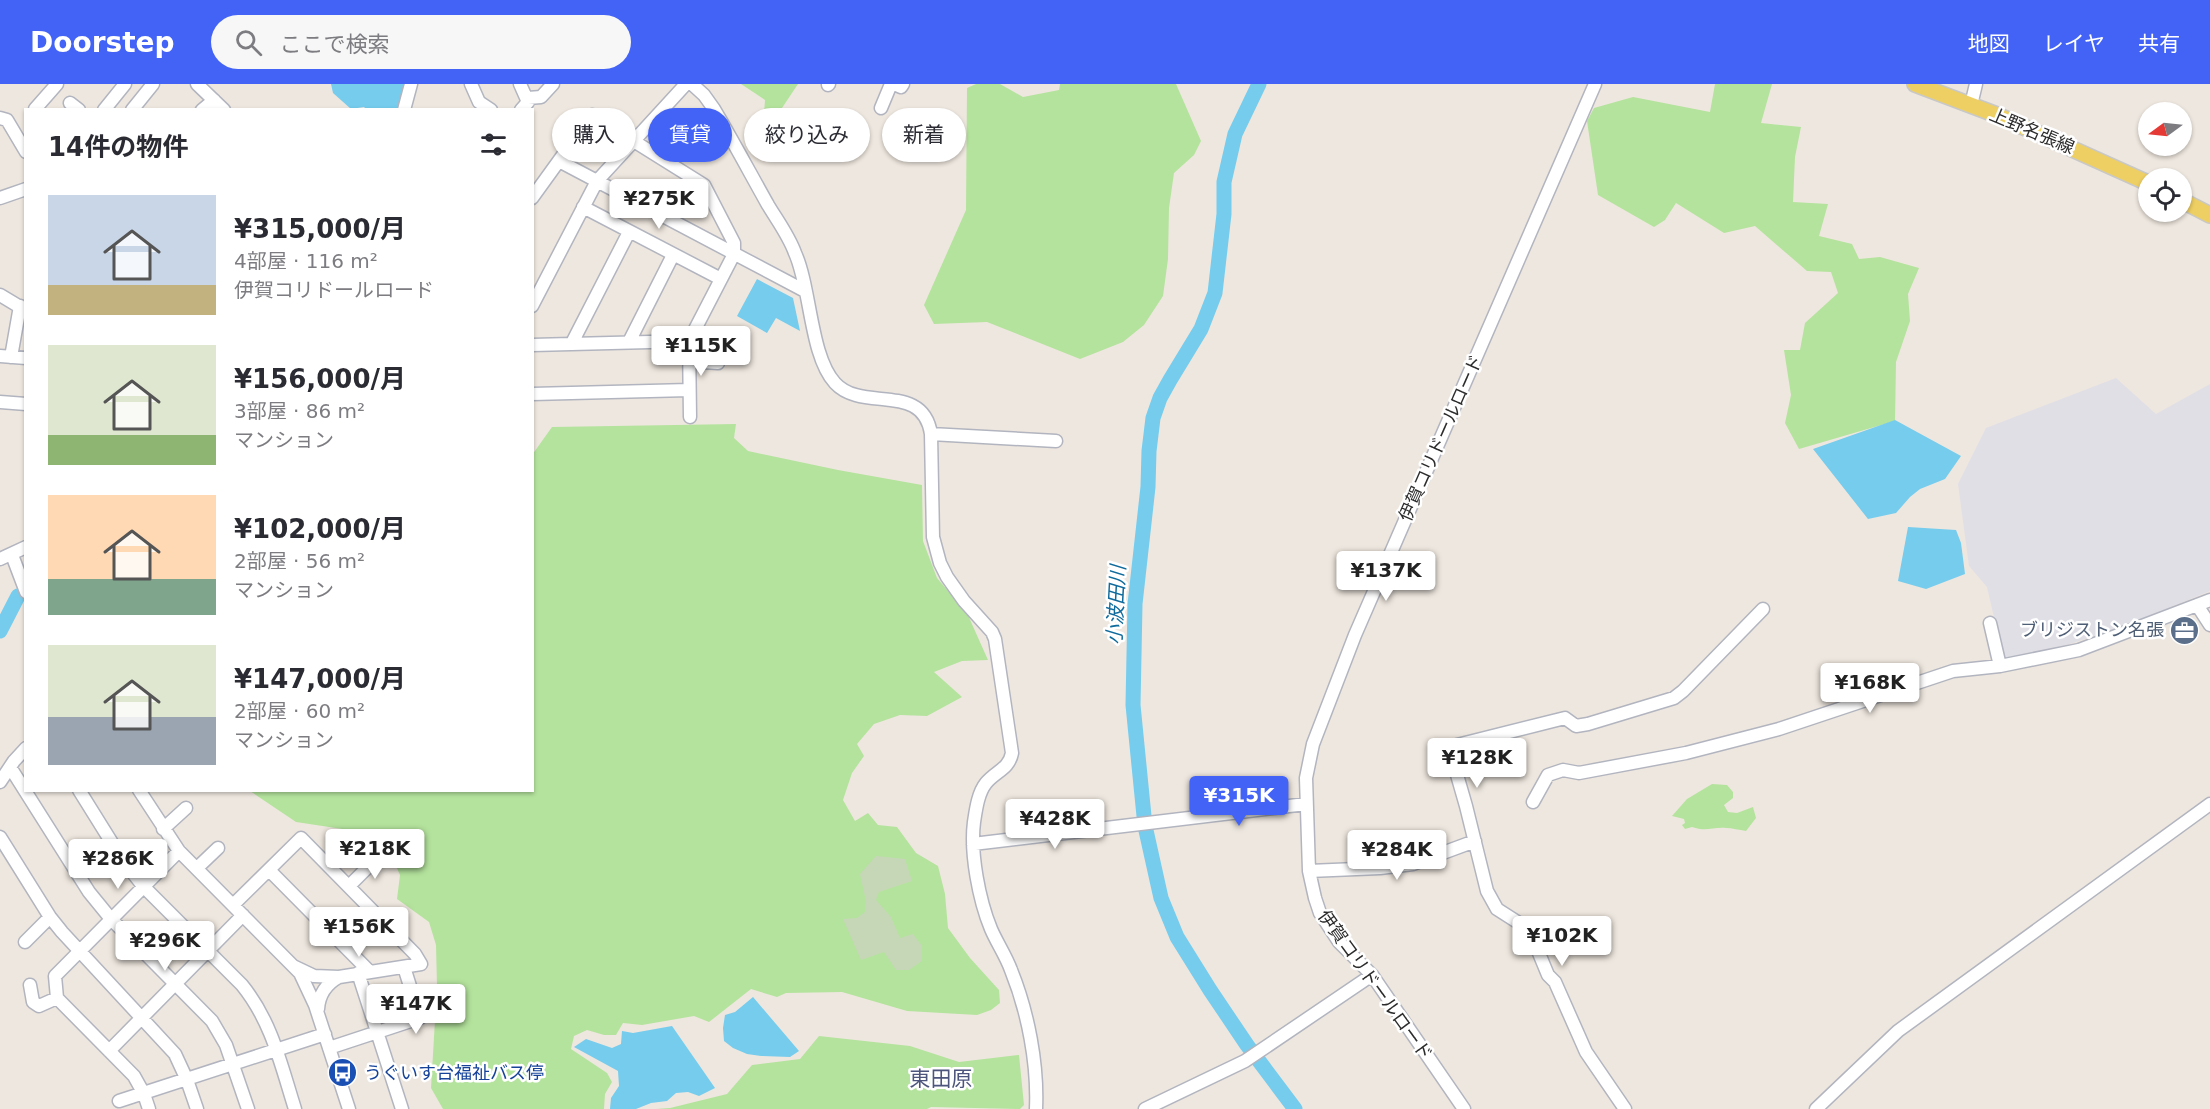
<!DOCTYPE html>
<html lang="ja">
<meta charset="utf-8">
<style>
body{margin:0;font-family:"DejaVu Sans","Noto Sans JP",sans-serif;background:#f7f7f7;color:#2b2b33;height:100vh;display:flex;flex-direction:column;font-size:22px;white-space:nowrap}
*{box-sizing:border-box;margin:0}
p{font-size:20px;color:#7c7c81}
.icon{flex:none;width:33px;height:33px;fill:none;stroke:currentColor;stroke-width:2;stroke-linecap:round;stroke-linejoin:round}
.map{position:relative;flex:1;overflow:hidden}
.drawer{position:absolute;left:24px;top:24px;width:510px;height:684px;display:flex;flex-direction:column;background:#fff;border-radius:0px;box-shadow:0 2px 4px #0004}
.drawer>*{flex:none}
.guide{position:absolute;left:552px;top:24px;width:570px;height:54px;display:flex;gap:12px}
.needle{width:39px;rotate:255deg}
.tools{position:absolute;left:2138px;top:18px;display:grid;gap:12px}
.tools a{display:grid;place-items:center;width:54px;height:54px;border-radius:50%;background:#fff;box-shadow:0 2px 4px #0004;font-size:30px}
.price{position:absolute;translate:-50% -51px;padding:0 14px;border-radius:6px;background:#fff;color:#222;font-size:20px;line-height:39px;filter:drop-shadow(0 2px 3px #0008)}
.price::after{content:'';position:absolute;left:50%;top:36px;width:18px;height:14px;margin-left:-9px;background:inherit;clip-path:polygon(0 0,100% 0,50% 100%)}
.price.on{background:#4363f7;color:#fff}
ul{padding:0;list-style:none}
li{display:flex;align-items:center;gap:18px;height:150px;padding:0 24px}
li span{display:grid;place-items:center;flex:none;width:168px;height:120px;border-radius:0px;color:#555}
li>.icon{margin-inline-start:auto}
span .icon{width:72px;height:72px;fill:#fffc;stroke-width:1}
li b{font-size:26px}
h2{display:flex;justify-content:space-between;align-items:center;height:72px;padding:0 24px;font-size:26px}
.chip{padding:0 21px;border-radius:27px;background:#fff;box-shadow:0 2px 4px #0004;font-size:21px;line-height:54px}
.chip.on{background:#4363f7;color:#fff}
header{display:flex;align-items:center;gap:36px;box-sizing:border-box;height:84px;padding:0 30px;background:#4363f7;color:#fff}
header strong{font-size:28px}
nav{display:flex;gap:33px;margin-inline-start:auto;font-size:21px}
.search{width:420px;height:54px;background:#f7f7f7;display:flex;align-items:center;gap:15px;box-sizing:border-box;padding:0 21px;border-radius:33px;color:#7c7c81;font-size:22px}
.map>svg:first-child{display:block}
.industrial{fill:#e1dfe6}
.green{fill:#b4e39d}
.cemetery{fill:#c6d7b7}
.water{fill:#75cced}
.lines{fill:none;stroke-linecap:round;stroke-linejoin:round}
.river{stroke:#75cced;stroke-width:15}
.minor-casing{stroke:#b2b5bf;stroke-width:15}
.major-casing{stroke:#c8c8c8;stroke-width:18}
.minor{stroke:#fff;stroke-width:12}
.major{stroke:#eecf63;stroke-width:15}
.labels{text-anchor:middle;stroke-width:5;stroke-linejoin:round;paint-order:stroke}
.street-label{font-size:18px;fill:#2c2c2c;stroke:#fff}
.service-label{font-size:18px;fill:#4e5e75;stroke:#fff;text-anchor:end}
.transit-label{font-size:18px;fill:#164399;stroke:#fff;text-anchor:start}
.water-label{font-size:20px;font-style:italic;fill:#106b9d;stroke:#fff}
.quarter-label{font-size:21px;fill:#4d557d;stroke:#fff}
</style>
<header>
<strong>Doorstep</strong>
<div class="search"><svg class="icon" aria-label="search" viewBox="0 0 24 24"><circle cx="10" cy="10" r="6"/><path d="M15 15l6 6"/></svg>ここで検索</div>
<nav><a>地図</a><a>レイヤ</a><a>共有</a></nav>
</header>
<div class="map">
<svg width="2210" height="1025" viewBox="0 0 2210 1025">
<rect width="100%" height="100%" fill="#eee7df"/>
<!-- industrial -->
<path class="industrial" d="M 2116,294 L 2156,330 L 2210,300 L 2210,507 L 2125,542 L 2033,572 L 2004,577 L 1987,503 L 1969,482 L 1958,400 L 1986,344 Z"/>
<!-- green -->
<path class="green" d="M 741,0 L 798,0 L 776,33 L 764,29 L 765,16 Z
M 976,0 L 1000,0 L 1023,13 L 1059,6 L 1060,0 L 1176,0 L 1201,57 L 1194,71 L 1174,89 L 1169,124 L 1168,175 L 1163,212 L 1144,241 L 1123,258 L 1080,275 L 987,238 L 934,240 L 924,221 L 966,126 L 967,4 Z
M 1715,0 L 1772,0 L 1761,39 L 1801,43 L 1795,73 L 1793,118 L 1828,120 L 1819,152 L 1852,160 L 1859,175 L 1880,173 L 1919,184 L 1908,210 L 1910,237 L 1896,278 L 1895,337 L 1799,365 L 1785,339 L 1791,311 L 1784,266 L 1800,266 L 1805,239 L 1838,209 L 1831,188 L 1807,187 L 1755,142 L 1724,149 L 1676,119 L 1665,136 L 1654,143 L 1598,111 L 1587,37 L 1594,24 L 1633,13 L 1710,28 Z
M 736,340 L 734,354 L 748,367 L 838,386 L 922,401 L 923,457 L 937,494 L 967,529 L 988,576 L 962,577 L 934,588 L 962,613 L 927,632 L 900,631 L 874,640 L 857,660 L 864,672 L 852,689 L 843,716 L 855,737 L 868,729 L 878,741 L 897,743 L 916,769 L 938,782 L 945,810 L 948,844 L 970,874 L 999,906 L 1000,919 L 991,926 L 977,931 L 907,927 L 842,908 L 786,909 L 777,913 L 751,905 L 709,938 L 694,932 L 642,941 L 623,939 L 616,951 L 604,951 L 587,946 L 574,952 L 571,965 L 607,989 L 612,998 L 605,1010 L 604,1025 L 443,1025 L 431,1004 L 437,902 L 436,861 L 429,838 L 397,815 L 400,791 L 382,751 L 296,738 L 250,707 L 532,706 L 532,371 L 552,343 Z
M 1712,700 L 1727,701 L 1733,708 L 1733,714 L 1724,721 L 1728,728 L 1737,729 L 1753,723 L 1756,734 L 1746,747 C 1739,746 1732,744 1726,744 C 1712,743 1706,748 1692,743 L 1685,745 L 1682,741 L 1685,739 L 1684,735 L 1672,732 L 1687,715 Z
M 819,952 L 910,962 L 959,978 L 1019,971 L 1024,1021 L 1020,1025 L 931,1023 L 927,1025 L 656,1025 L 670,1024 L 727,1010 L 752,981 L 800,975 Z"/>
<!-- cemetery -->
<path class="cemetery" d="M 876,772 L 905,775 L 912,797 L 879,808 L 876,816 L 891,833 L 900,854 L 913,850 L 922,862 L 922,877 L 909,886 L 896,886 L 884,868 L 861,876 L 843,835 L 857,834 L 865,828 L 866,817 L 860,790 Z"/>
<!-- water -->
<path class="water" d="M 331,0 L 405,0 L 397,26 L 366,25 L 364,23 L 351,25 L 333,9 Z
M 757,195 L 793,214 L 800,247 L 776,234 L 767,249 L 737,232 Z
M 1895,336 L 1961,372 L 1945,395 L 1920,405 L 1910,413 L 1896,429 L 1868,435 L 1813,365 Z
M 1908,443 L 1956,446 L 1961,459 L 1965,490 L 1926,505 L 1898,497 Z
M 753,913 L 799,967 L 790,973 L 761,972 L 747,970 L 733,964 L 724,957 L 723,944 L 725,931 L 735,928 Z
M 672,942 L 715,1004 L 699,1012 L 688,1008 L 676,1009 L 667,1017 L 651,1019 L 636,1025 L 610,1025 L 611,1014 L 619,1002 L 618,987 L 574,963 L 586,955 L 612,964 L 621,960 L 622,947 L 633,949 Z"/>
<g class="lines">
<!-- river -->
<path class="river" d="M 1259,0 L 1235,50 L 1224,98 L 1224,130 L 1215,209 L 1201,245 L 1170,296 L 1160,314 L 1153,334 L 1149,367 L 1148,403 L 1135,520 L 1133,621 L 1145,742 L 1161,814 L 1177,853 L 1210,906 L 1247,961 L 1295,1025
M 0,547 L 18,512"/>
<defs>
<path id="minor" d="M 197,0 L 224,26
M 471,0 L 479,18 L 491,26
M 520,0 L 528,18 L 521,26
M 692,0 L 704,11 L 714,25 C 733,57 750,89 768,121 C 777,136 789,152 795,169 C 811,204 810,272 835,299 C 862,329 923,297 931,350
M 894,0 L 901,3 L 903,0
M 828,1 L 829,0
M 528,14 L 541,13 L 553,0
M 70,19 L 79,26
M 1971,21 L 1976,0
M 881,24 L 891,0
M 35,25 L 57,0
M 104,26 L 125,0
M 132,26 L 153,0
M 202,26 L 214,16
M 404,26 L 411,0
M 0,34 L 7,36 L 26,68
M 559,77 L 805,207
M 0,114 L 26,105
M 532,114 L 592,31 L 704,101 L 734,159 L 734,170 L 689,257 L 532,261
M 583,123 L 721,195
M 0,211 L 25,226
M 532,222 L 597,97 L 686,0
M 689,257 L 690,333
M 629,258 L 673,171
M 572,259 L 629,148
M 0,272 L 26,274
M 11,273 L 20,222
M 688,277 L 718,279
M 532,310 L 689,306
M 0,318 L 26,320
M 12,471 L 26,508
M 0,475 L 26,463
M 2197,521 L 2210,541
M 1990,539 L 2000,582
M 10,683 L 89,808 L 111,835 L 212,937 L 226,961 L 248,1025
M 0,698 L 14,677 L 26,664
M 79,706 L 122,775 L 143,802 L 242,901 C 272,938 281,981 295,1025
M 139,706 L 179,767 L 300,889 L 315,921 L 349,1025
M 1533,718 L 1548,691 L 1563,686 L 1579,689 L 1686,669 L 1779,645 L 1953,587 L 2000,582 L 2079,566 L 2210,516
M 163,745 L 186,724
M 0,753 L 50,833 L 62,848 L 175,970 L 187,996 L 197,1025
M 973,760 L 1306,720
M 197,784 L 218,764
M 269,786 L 369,887
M 1309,787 L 1380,784 L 1413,780 L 1475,757
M 349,802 L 381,770
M 233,821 L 301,754 L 415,870 L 421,880 L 339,893 L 314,892 L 293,882
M 25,858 L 50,833
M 358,889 L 402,1025
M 30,901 L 33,918 L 39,922 L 57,914
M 318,925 C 319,910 326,900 339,893
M 329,964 L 420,934 L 404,883
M 109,967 L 243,831
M 119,1017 L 325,950
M 149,1025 L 144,1010 L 134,992 L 57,914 L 55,892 L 179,767
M 1036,1025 C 1038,980 1028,928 1011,886 C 1006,872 997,859 991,845 C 979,816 970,769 974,738 C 976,725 978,709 986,699 C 996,687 1009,685 1012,669 L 995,555 L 992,548 L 964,517 L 947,493 L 940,479 L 933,453 L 931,350 L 1056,357
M 1145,1025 L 1245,977 L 1372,891
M 1464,1025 L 1372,891 L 1339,858 L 1320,829 L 1315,814 L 1309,787 L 1306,694 L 1313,660 L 1355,551 L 1595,0
M 1625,1025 L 1586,968 L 1555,898 L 1548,891 L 1536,862 L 1522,841 L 1497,825 L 1487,807 L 1466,722 L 1449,663 L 1565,634 L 1576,642 L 1588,640 L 1674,614 L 1683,607 L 1763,525
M 1816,1025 L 1898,947 L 2210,720"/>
<path id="major" d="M 1915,0 L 1997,31 L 2148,99
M 2181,116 L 2210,131"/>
</defs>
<!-- minor casing -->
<use href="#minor" class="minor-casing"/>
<!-- major casing -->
<use href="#major" class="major-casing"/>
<!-- minor -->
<use href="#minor" class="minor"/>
<!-- major -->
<use href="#major" class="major"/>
</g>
<!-- icons -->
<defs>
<symbol id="office-disc" viewBox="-11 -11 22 22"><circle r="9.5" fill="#5c6f8a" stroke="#fff"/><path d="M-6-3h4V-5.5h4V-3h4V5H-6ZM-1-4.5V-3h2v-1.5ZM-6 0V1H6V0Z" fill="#fff"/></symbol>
<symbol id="bus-disc" viewBox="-11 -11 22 22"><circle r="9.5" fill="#1a4fb4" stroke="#fff"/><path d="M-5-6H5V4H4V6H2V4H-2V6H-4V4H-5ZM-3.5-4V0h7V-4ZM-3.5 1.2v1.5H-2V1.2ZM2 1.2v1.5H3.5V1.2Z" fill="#fff"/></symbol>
</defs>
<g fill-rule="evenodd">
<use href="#office-disc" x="2168" y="530" width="33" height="33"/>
<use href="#bus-disc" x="326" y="972" width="33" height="33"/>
</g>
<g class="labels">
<!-- street labels -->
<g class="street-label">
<text transform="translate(2032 47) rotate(23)" y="6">上野名張線</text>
<text transform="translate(1441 354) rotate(-66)" y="6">伊賀コリドールロード</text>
<text transform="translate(1375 901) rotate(54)" y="6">伊賀コリドールロード</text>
</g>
<!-- service labels -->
<g class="service-label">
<text x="2164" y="552">ブリジストン名張</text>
</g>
<!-- transit labels -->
<g class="transit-label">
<text x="364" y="995">うぐいす台福祉バス停</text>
</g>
<!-- water labels -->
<g class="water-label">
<text transform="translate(1116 521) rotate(-87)" y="7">小波田川</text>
</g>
<!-- quarter labels -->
<g class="quarter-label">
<text x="941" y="1002">東田原</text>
</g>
</g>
</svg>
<div class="tools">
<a><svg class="needle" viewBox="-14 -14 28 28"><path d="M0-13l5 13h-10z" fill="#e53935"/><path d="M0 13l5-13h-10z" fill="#7c7c81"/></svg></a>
<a><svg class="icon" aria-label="locate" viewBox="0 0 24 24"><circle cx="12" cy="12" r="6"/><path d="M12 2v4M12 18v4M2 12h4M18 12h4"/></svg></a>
</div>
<b class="price" style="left:659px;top:146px">¥275K</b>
<b class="price" style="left:701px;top:293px">¥115K</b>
<b class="price" style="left:1386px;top:518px">¥137K</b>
<b class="price" style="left:1870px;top:630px">¥168K</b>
<b class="price" style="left:1477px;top:705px">¥128K</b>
<b class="price on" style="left:1239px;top:743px">¥315K</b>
<b class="price" style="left:1055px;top:766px">¥428K</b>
<b class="price" style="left:375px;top:796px">¥218K</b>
<b class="price" style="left:1397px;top:797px">¥284K</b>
<b class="price" style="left:118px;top:806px">¥286K</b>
<b class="price" style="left:359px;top:874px">¥156K</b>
<b class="price" style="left:1562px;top:883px">¥102K</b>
<b class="price" style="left:165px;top:888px">¥296K</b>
<b class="price" style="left:416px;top:951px">¥147K</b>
<div class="guide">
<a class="chip">購入</a>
<a class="chip on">賃貸</a>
<a class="chip">絞り込み</a>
<a class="chip">新着</a>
</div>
<section class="drawer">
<h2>14件の物件<svg class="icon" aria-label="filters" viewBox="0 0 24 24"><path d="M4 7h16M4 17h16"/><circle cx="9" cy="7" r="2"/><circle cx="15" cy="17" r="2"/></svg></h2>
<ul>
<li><span style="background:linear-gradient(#c9d6e8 75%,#c2b280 0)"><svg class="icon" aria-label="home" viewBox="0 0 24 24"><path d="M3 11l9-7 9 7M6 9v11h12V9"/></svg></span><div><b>¥315,000/月</b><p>4部屋 · 116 m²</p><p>伊賀コリドールロード</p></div></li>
<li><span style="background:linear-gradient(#dfe7d0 75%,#8fb573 0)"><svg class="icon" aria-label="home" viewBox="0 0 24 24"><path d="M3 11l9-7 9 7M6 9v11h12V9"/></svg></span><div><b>¥156,000/月</b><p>3部屋 · 86 m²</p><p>マンション</p></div></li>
<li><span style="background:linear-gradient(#ffd9b3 70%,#7fa58c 0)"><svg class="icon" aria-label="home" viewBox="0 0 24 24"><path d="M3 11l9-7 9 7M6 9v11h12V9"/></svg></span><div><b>¥102,000/月</b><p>2部屋 · 56 m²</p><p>マンション</p></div></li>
<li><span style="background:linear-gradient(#dfe7d0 60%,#9aa5b1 0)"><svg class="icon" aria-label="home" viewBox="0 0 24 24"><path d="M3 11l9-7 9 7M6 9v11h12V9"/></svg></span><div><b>¥147,000/月</b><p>2部屋 · 60 m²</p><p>マンション</p></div></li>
</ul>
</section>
</div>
